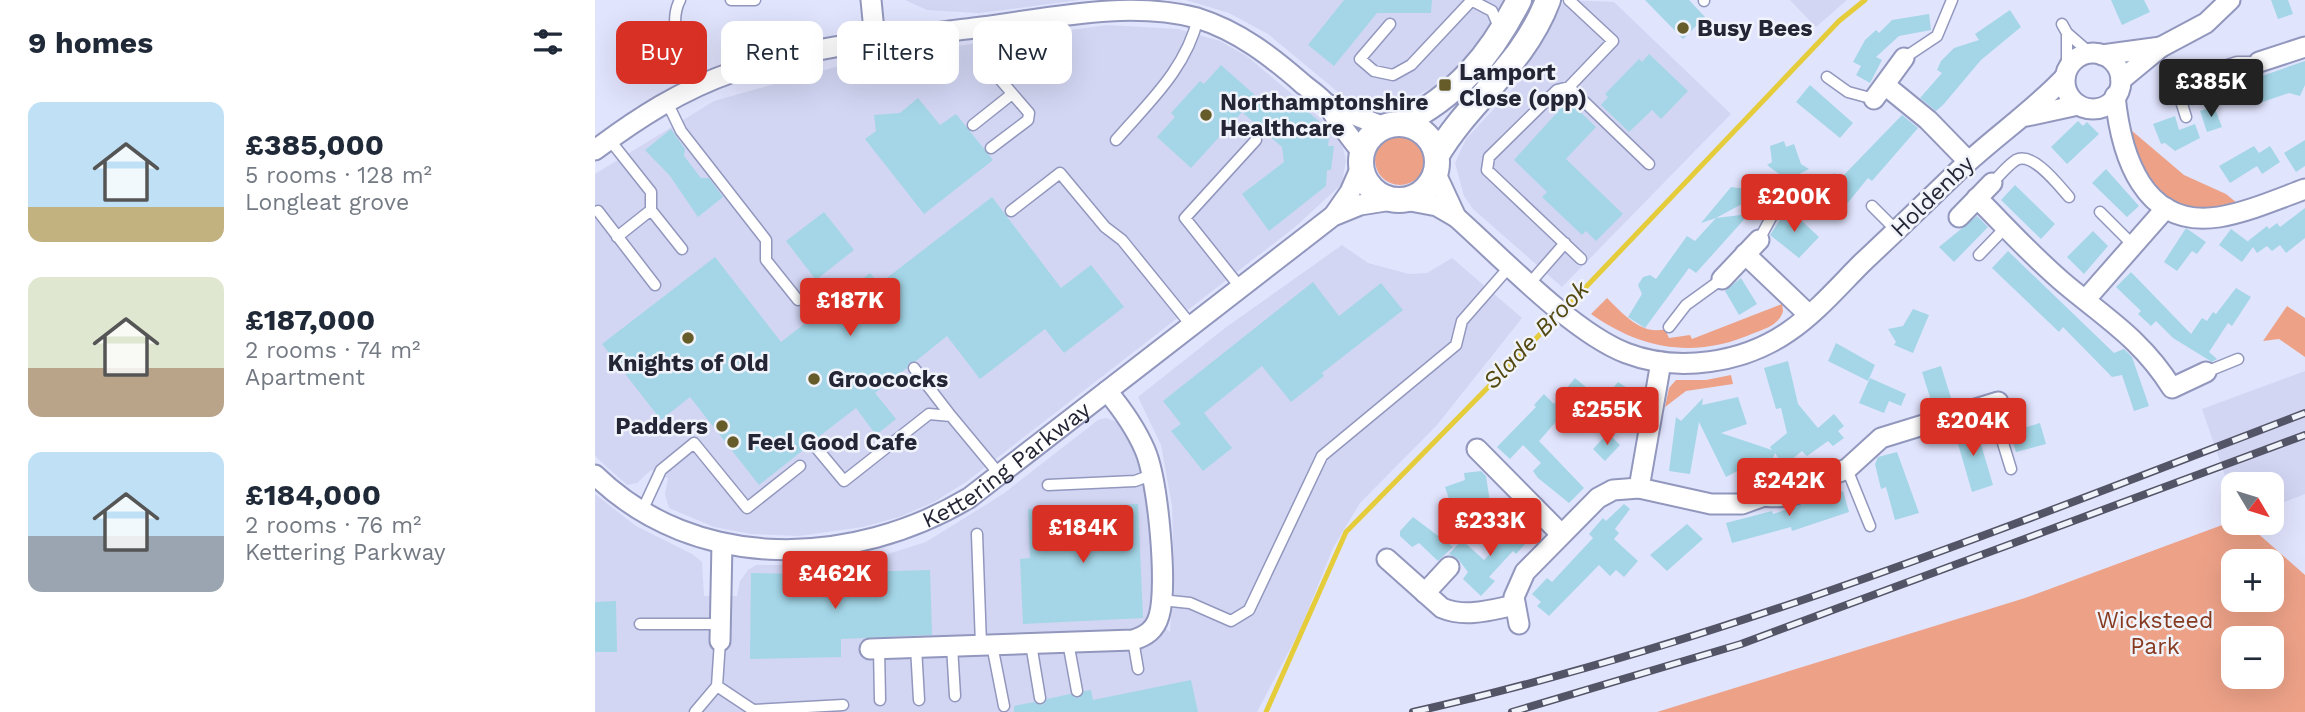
<!DOCTYPE html>
<meta charset="utf-8">
<style>
body{margin:0;font-family:"Work Sans",sans-serif;background:#f2f2f3;color:#1f2937;height:100vh;display:flex;flex-direction:column;font-size:26px;white-space:nowrap}
*{box-sizing:border-box;margin:0}
p{font-size:23px;color:#747a83}
.icon{flex:none;width:38px;height:38px;fill:none;stroke:currentColor;stroke-width:2;stroke-linecap:round;stroke-linejoin:round}
.map{position:relative;flex:1;overflow:hidden}
.sheet{display:flex;flex-direction:column;background:#fff;width:595px}
.sheet>*{flex:none}
.hud{position:absolute;left:21px;top:21px;width:665px;height:63px;display:flex;gap:14px}
.needle{width:46px;rotate:128deg}
.buttons{position:absolute;left:1626px;top:472px;display:grid;gap:14px}
.buttons a{display:grid;place-items:center;width:63px;height:63px;border-radius:14px;background:#fff;box-shadow:0 7px 28px #0002;font-size:35px}
.price{position:absolute;translate:-50% -60px;padding:0 16px;border-radius:7px;background:#d93025;color:#fff;font-size:23px;line-height:46px;filter:drop-shadow(0 2px 4px #0008)}
.price::after{content:'';position:absolute;left:50%;top:42px;width:21px;height:16px;margin-left:-10px;background:inherit;clip-path:polygon(0 0,100% 0,50% 100%)}
.price.on{background:#222;color:#fff}
ul{padding:0;list-style:none}
li{display:flex;align-items:center;gap:21px;height:175px;padding:0 28px}
li span{display:grid;place-items:center;flex:none;width:196px;height:140px;border-radius:14px;color:#555}
li>.icon{margin-inline-start:auto}
span .icon{width:84px;height:84px;fill:#fffc;stroke-width:1}
li b{font-size:30px}
h2{display:flex;justify-content:space-between;align-items:center;height:84px;padding:0 28px;font-size:30px}
.pill{padding:0 24px;border-radius:14px;background:#fff;box-shadow:0 7px 28px #0002;font-size:24px;line-height:63px}
.pill.on{background:#d93025;color:#fff}
main{display:flex;flex:1;min-height:0}
.map>svg:first-child{display:block}
.built{fill:#d2d6f3}
.green{fill:#eda288;fill-rule:evenodd}
.lines{fill:none;stroke-linecap:round;stroke-linejoin:round}
.stream{stroke:#e4cc3b;stroke-width:5}
.building{fill:#a4d6e7}
.service-casing{stroke:#9297bd;stroke-width:13}
.minor-casing{stroke:#9297bd;stroke-width:23}
.tertiary-casing{stroke:#9297bd;stroke-width:28}
.service{stroke:#fff;stroke-width:10}
.minor{stroke:#fff;stroke-width:19}
.tertiary{stroke:#fff;stroke-width:24}
.rail-casing{stroke:#535567;stroke-width:8}
.rail{stroke:#f1f3fb;stroke-width:5;stroke-dasharray:16;stroke-linecap:butt}
.poi-dot{fill:#655c29;stroke:#f1f3fb;stroke-width:2.5}
.labels{text-anchor:middle;stroke-width:5;stroke-linejoin:round;paint-order:stroke}
.poi-label{font-size:23px;font-weight:bold;fill:#242535;stroke:#f1f3fb;text-anchor:start}
.street-label{font-size:23px;fill:#242535;stroke:#f1f3fb}
.park-label{font-size:23px;fill:#873a1f;stroke:#f1f3fb}
.water-label{font-size:24px;font-style:italic;fill:#534910;stroke:#f1f3fb}
</style>
<main>
<section class="sheet">
<h2>9 homes<svg class="icon" aria-label="filters" viewBox="0 0 24 24"><path d="M4 7h16M4 17h16"/><circle cx="9" cy="7" r="2"/><circle cx="15" cy="17" r="2"/></svg></h2>
<ul>
<li><span style="background:linear-gradient(#bfe0f5 75%,#c2b280 0)"><svg class="icon" aria-label="home" viewBox="0 0 24 24"><path d="M3 11l9-7 9 7M6 9v11h12V9"/></svg></span><div><b>£385,000</b><p>5 rooms · 128 m²</p><p>Longleat grove</p></div></li>
<li><span style="background:linear-gradient(#dfe7d0 65%,#b9a48a 0)"><svg class="icon" aria-label="home" viewBox="0 0 24 24"><path d="M3 11l9-7 9 7M6 9v11h12V9"/></svg></span><div><b>£187,000</b><p>2 rooms · 74 m²</p><p>Apartment</p></div></li>
<li><span style="background:linear-gradient(#bfe0f5 60%,#9aa5b1 0)"><svg class="icon" aria-label="home" viewBox="0 0 24 24"><path d="M3 11l9-7 9 7M6 9v11h12V9"/></svg></span><div><b>£184,000</b><p>2 rooms · 76 m²</p><p>Kettering Parkway</p></div></li>
</ul>
</section>
<div class="map">
<svg width="1710" height="712" viewBox="0 0 1710 712">
<rect width="100%" height="100%" fill="#e1e4fd"/>
<!-- built -->
<path class="built" d="M 310,0 L 485,0 L 383,13 L 332,10 Z
M 591,0 L 909,0 L 884,44 L 843,85 L 816,98 L 775,104 L 749,97 L 673,34 L 634,13 Z
M 970,0 L 1019,2 L 1136,114 L 967,287 L 878,209 L 869,196 L 860,163 L 871,139 L 922,84 Z
M 1195,0 L 1252,0 L 1221,27 Z
M 512,25 L 583,29 L 625,41 L 653,57 L 736,127 L 747,144 L 751,160 L 747,184 L 700,227 L 371,482 L 339,502 L 304,517 L 268,527 L 204,536 L 156,534 L 119,527 L 74,508 L 70,494 L 73,478 L 56,470 L 42,483 L 32,485 L 3,459 L 0,455 L 0,174 L 119,101 L 269,59 Z
M 747,245 L 773,263 L 814,274 L 832,273 L 857,258 L 927,318 L 842,425 L 765,503 L 738,548 L 705,630 L 662,712 L 0,712 L 0,494 L 41,526 L 97,554 L 107,562 L 109,596 L 142,596 L 145,581 L 153,570 L 161,565 L 225,565 L 283,557 L 331,542 L 408,494 L 503,420 L 511,418 L 523,422 L 542,453 L 552,485 L 557,519 L 556,618 L 575,632 L 579,572 L 577,506 L 566,445 L 543,397 L 630,328 Z
M 1710,371 L 1710,494 L 1677,507 L 1676,485 L 1638,485 L 1638,499 L 1607,409 Z"/>
<!-- green -->
<path class="green" d="M 1536,130 L 1589,175 L 1631,194 L 1642,203 C 1580,223 1549,187 1536,130 Z
M780 160a25 25 0 1 1 50 0a25 25 0 1 1-50 0Z
M 1012,298 C 1027,313 1047,336 1070,329 L 1074,338 L 1095,335 L 1097,339 L 1187,304 L 1188,311 C 1185,324 1171,329 1159,333 C 1101,359 1047,350 996,314 Z
M 1692,306 L 1710,318 L 1710,357 L 1684,339 L 1668,341 Z
M 1136,375 L 1138,384 L 1091,391 L 1070,407 L 1074,388 L 1081,380 L 1111,380 Z
M 1638,521 L 1651,523 L 1710,575 L 1710,712 L 1062,712 L 1430,598 ZM 1638,562 L 1676,562 L 1676,600 L 1638,600 ZM 1638,639 L 1676,639 L 1676,677 L 1638,677 Z"/>
<g class="lines">
<!-- stream -->
<path class="stream" d="M 970,309 L 1244,21 L 1270,0
M 671,712 L 751,532 L 963,316"/>
</g>
<!-- building -->
<path class="building" d="M 749,0 L 837,0 L 836,13 L 782,13 L 739,66 L 713,45 Z
M 1050,0 L 1094,0 L 1110,17 L 1088,39 Z
M 1516,0 L 1549,0 L 1555,12 L 1527,25 Z
M 1676,0 L 1693,0 L 1698,14 L 1683,19 Z
M 1415,10 L 1426,27 L 1386,60 L 1348,105 L 1341,111 L 1325,98 L 1347,73 L 1342,70 L 1346,61 L 1359,48 L 1384,40 L 1380,34 Z
M 1334,14 L 1336,30 L 1304,36 L 1281,57 L 1287,60 L 1275,83 L 1261,75 L 1266,66 L 1258,62 L 1270,40 L 1281,30 L 1284,33 L 1297,20 Z
M 1054,54 L 1093,91 L 1066,119 L 1057,110 L 1034,132 L 1006,105 L 1013,97 L 1010,94 L 1044,59 L 1047,62 Z
M 1710,61 L 1710,85 L 1705,96 L 1694,93 L 1659,105 L 1654,90 L 1667,86 L 1664,77 Z
M 626,65 L 679,112 L 694,95 L 735,131 L 733,146 L 739,146 L 736,170 L 732,170 L 731,186 L 674,231 L 647,194 L 689,162 L 687,147 L 647,112 L 596,168 L 562,137 L 580,117 L 576,113 L 605,81 L 609,84 Z
M 1618,78 L 1625,98 L 1607,105 L 1599,84 Z
M 1215,85 L 1258,123 L 1245,138 L 1201,102 Z
M 323,98 L 345,125 L 361,114 L 398,160 L 329,214 L 270,139 L 281,131 L 279,115 L 305,113 Z
M 977,104 L 1001,127 L 971,159 L 1028,214 L 1001,241 L 991,231 L 987,235 L 947,197 L 952,192 L 919,160 L 967,107 L 971,111 Z
M 1619,106 L 1627,127 L 1612,132 L 1605,111 Z
M 1307,115 L 1323,128 L 1277,181 L 1273,178 L 1242,216 L 1219,200 L 1223,194 L 1211,185 L 1221,174 L 1232,181 L 1239,173 L 1246,178 Z
M 1580,116 L 1584,130 L 1600,124 L 1605,138 L 1580,151 L 1570,143 L 1566,144 L 1558,124 Z
M 1483,121 L 1488,126 L 1492,122 L 1504,134 L 1472,164 L 1456,147 Z
M 76,129 L 90,149 L 89,156 L 106,178 L 114,178 L 128,197 L 103,217 L 75,176 L 50,150 Z
M 1710,140 L 1710,166 L 1701,172 L 1689,153 Z
M 1189,141 L 1191,147 L 1199,144 L 1206,164 L 1214,169 L 1192,180 L 1172,165 L 1177,162 L 1175,146 Z
M 1659,146 L 1664,153 L 1675,146 L 1685,162 L 1667,174 L 1662,166 L 1635,183 L 1624,166 Z
M 1511,169 L 1544,206 L 1532,217 L 1497,183 Z
M 1420,185 L 1460,224 L 1446,239 L 1406,200 Z
M 1136,187 L 1171,191 L 1121,218 L 1154,214 L 1101,273 L 1094,268 L 1050,328 L 1033,317 L 1047,294 L 1043,285 L 1048,277 L 1055,275 L 1061,279 L 1092,236 L 1100,241 L 1121,218 L 1106,223 Z
M 397,197 L 466,288 L 496,265 L 529,307 L 469,353 L 450,329 L 385,379 L 352,336 L 321,361 L 314,363 L 312,368 L 280,393 L 301,419 L 281,435 L 261,408 L 222,438 L 215,439 L 212,447 L 164,485 L 95,397 L 66,420 L 7,344 L 120,257 L 186,342 L 275,273 L 284,284 Z
M 1193,208 L 1224,237 L 1204,258 L 1175,235 Z
M 1710,208 L 1710,238 L 1691,253 L 1685,245 L 1677,251 L 1672,246 L 1662,253 L 1658,247 L 1647,262 L 1624,245 L 1636,229 L 1655,243 L 1653,241 L 1672,226 L 1674,229 L 1682,223 L 1685,227 Z
M 229,212 L 259,250 L 221,280 L 191,241 Z
M 1382,216 L 1393,227 L 1359,262 L 1344,247 Z
M 1591,228 L 1611,242 L 1602,254 L 1597,251 L 1582,271 L 1569,262 Z
M 1498,231 L 1513,246 L 1489,274 L 1472,257 Z
M 1413,251 L 1519,353 L 1529,349 L 1537,357 L 1554,406 L 1539,411 L 1527,375 L 1517,377 L 1468,327 L 1464,332 L 1397,268 Z
M 1536,272 L 1596,334 L 1607,318 L 1612,321 L 1618,312 L 1621,314 L 1641,288 L 1656,297 L 1637,326 L 1633,323 L 1614,352 L 1622,359 L 1617,362 L 1578,338 L 1561,321 L 1556,326 L 1543,314 L 1546,311 L 1521,287 Z
M 1146,278 L 1162,304 L 1144,315 L 1130,291 Z
M 718,282 L 744,316 L 786,283 L 808,310 L 727,373 L 729,376 L 696,402 L 667,366 L 609,413 L 637,448 L 608,471 L 576,431 L 586,424 L 568,401 Z
M 1318,309 L 1334,315 L 1318,353 L 1299,345 L 1301,342 L 1293,329 L 1308,326 Z
M 1241,343 L 1280,365 L 1273,381 L 1233,361 Z
M 1193,361 L 1203,404 L 1223,428 L 1239,414 L 1249,426 L 1243,431 L 1249,438 L 1238,446 L 1233,441 L 1212,456 L 1207,451 L 1189,466 L 1180,453 L 1170,477 L 1146,469 L 1131,477 L 1104,422 L 1095,474 L 1074,471 L 1081,417 L 1086,421 L 1108,398 L 1107,405 L 1143,397 L 1152,424 L 1126,433 L 1177,450 L 1175,447 L 1192,433 L 1186,408 L 1181,409 L 1169,368 Z
M 1346,366 L 1357,401 L 1338,407 L 1327,372 Z
M 980,378 L 997,392 L 981,411 L 975,406 L 944,441 L 989,488 L 974,503 L 943,478 L 938,471 L 946,463 L 928,445 L 915,459 L 902,447 L 941,407 L 939,405 L 949,394 L 959,404 Z
M 1275,378 L 1311,394 L 1306,406 L 1294,401 L 1289,413 L 1264,403 Z
M 1023,382 L 1043,395 L 1031,410 L 1012,395 Z
M 1445,423 L 1451,444 L 1421,452 L 1415,432 Z
M 1380,424 L 1398,485 L 1377,492 L 1359,430 Z
M 1013,433 L 1025,445 L 1010,461 L 998,449 Z
M 1302,452 L 1324,513 L 1300,520 L 1291,487 L 1286,489 L 1280,464 L 1283,457 Z
M 886,471 L 891,476 L 895,502 L 865,513 L 862,506 L 857,508 L 850,487 L 870,480 L 869,473 Z
M 1248,491 L 1254,512 L 1197,531 L 1196,527 L 1137,543 L 1131,523 L 1177,511 L 1178,514 Z
M 543,504 L 548,618 L 428,624 L 425,559 L 435,558 L 433,509 Z
M 1029,504 L 1035,509 L 1020,529 L 1024,533 L 1019,539 L 1043,561 L 1029,577 L 1021,570 L 1015,576 L 1004,565 L 954,616 L 942,606 L 946,602 L 937,594 L 952,578 L 957,582 L 998,538 L 994,534 L 1008,518 L 1011,521 Z
M 818,517 L 858,547 L 843,561 L 824,543 L 817,547 L 805,536 L 805,531 Z
M 925,521 L 939,534 L 921,554 L 918,551 L 894,577 L 900,581 L 886,596 L 868,579 L 873,572 L 863,559 L 854,554 L 867,540 L 889,560 Z
M 1092,524 L 1108,539 L 1072,571 L 1055,555 Z
M 335,570 L 337,635 L 246,639 L 246,657 L 155,659 L 156,573 L 262,575 L 262,572 Z
M 21,601 L 22,652 L 0,652 L 0,602 Z
M 596,680 L 603,712 L 419,712 L 419,706 L 439,702 L 447,705 L 452,699 L 475,694 L 484,698 L 489,691 L 496,690 L 498,700 Z"/>
<g class="lines">
<defs>
<path id="service" d="M 85,0 C 70,29 93,59 105,86
M 136,0 L 160,0
M 876,0 L 897,11 L 904,27
M 974,0 L 1018,41 L 974,87 L 962,90 L 894,157 L 892,170 L 986,259
M 1109,1 L 1109,0
M 795,24 L 765,59 L 779,71 L 798,75 L 816,65 L 877,0
M 1467,24 L 1472,33 L 1495,53
M 391,26 L 397,70 L 434,113 L 433,120 L 396,148
M 1472,33 L 1472,71
M 1309,58 L 1342,36 L 1357,0
M 1232,77 L 1253,92 L 1279,99
M 974,87 L 1054,164
M 72,102 L 86,131 L 171,240 L 171,260 L 203,300
M 1591,117 L 1580,82 L 1642,62 L 1664,62
M 378,125 L 417,94
M 14,139 L 56,192 L 56,210 L 22,237
M 521,140 C 554,102 591,69 603,18
M 1397,183 C 1404,176 1413,165 1421,160 C 1438,151 1464,186 1474,197
M 1277,206 L 1301,230
M 56,210 L 87,249
M 3,211 L 60,285
M 416,211 L 465,173 L 510,227 L 527,240 L 596,325
M 1505,212 L 1539,246
M 1164,240 L 1179,212 L 1204,186
M 1384,255 L 1411,227
M 935,283 L 970,243
M 645,287 L 590,218 L 661,140
M 1074,327 L 1091,305 L 1127,279
M 319,368 L 356,416
M 1611,372 L 1643,359
M 1396,404 L 1416,469
M 219,445 L 249,481 L 334,414 L 356,416 L 405,475
M 1252,469 L 1275,526
M 453,485 L 540,481 L 559,474
M 47,511 L 66,470 L 99,443 L 152,508 L 205,466
M 382,534 L 386,645
M 566,600 L 595,603 L 636,621 L 654,610 L 727,456 L 861,345 L 867,321 L 916,265
M 45,624 L 125,624
M 538,640 L 543,669
M 473,642 L 482,691
M 436,644 L 445,698
M 397,645 L 409,706
M 357,646 L 360,696
M 321,647 L 324,700
M 284,648 L 285,700
M 122,686 L 158,710 L 248,705
M 100,712 L 122,686 L 125,641"/>
<g id="minor">
<path d="M 276,0 L 280,41"/>
<circle cx="1498" cy="81" r="28"/>
<path d="M 1507,55 L 1566,47"/>
<path d="M 1664,62 L 1710,47"/>
<path d="M 1526,80 L 1566,47 L 1611,23 L 1635,0"/>
<path d="M 1290,85 L 1333,120 L 1373,161"/>
<path d="M 1520,96 C 1526,155 1548,229 1624,217 C 1653,212 1683,199 1710,189"/>
<path d="M 1279,99 L 1309,58"/>
<path d="M 732,104 L 789,127"/>
<path d="M 1432,116 L 1483,105"/>
<path d="M 0,150 C 43,118 86,90 138,72 C 217,45 304,38 387,27 C 456,18 533,0 602,18 C 644,31 677,57 709,85 C 717,91 727,98 733,106 C 744,122 754,137 767,152"/>
<path d="M 841,174 L 861,217"/>
<path d="M 1382,198 C 1411,227 1439,258 1470,284 C 1512,319 1547,340 1577,388 L 1611,372"/>
<path d="M 810,200 L 842,206 L 861,217 C 906,257 977,332 1031,353 C 1083,373 1148,363 1193,332 C 1221,313 1244,286 1267,263 C 1298,234 1329,204 1359,175 C 1395,140 1436,113 1470,77"/>
<path d="M 739,215 L 755,192 L 766,167"/>
<path d="M 1364,217 L 1397,183"/>
<path d="M 1150,254 L 1214,315"/>
<path d="M 1127,279 L 1164,240"/>
<path d="M 1491,299 L 1571,208"/>
<path d="M 882,449 L 966,534"/>
<path id="s1" d="M 0,475 C 102,574 258,567 374,498 L 738,216 L 765,205 L 797,200"/>
<path d="M 1044,488 L 1066,362"/>
<path d="M 1169,496 C 1191,499 1209,495 1225,479"/>
<path d="M 792,559 L 847,608 C 871,618 896,610 920,605"/>
<path d="M 830,593 L 854,567"/>
<path d="M 924,624 L 919,597 L 930,572 L 1003,498 L 1018,490 L 1044,488 L 1116,504 L 1147,504 L 1169,496 L 1182,484 L 1210,477 L 1225,479 L 1252,469 L 1286,438 L 1403,402"/>
<path d="M 125,641 L 127,543"/>
<path d="M 275,649 L 538,640 C 551,636 560,630 564,616 C 573,586 563,480 550,450 C 541,429 527,409 512,391"/>
</g>
<path id="tertiary" d="M766 162a38 38 0 1 1 76 0a38 38 0 1 1-76 0Z
M 805,124 C 862,96 896,55 924,0
M 842,155 C 875,99 928,66 953,0"/>
</defs>
<!-- service casing -->
<use href="#service" class="service-casing"/>
<!-- minor casing -->
<use href="#minor" class="minor-casing"/>
<!-- tertiary casing -->
<use href="#tertiary" class="tertiary-casing"/>
<!-- service -->
<use href="#service" class="service"/>
<!-- minor -->
<use href="#minor" class="minor"/>
<!-- tertiary -->
<use href="#tertiary" class="tertiary"/>
<defs>
<path id="rail" d="M 818,712 C 1125,643 1417,525 1710,413
M 917,712 L 1146,644 L 1710,435"/>
</defs>
<!-- rail casing -->
<use href="#rail" class="rail-casing"/>
<!-- rail -->
<use href="#rail" class="rail"/>
</g>
<!-- markers -->
<g class="poi-dot">
<circle cx="1088" cy="28" r="7"/>
<rect x="843" y="78" width="14" height="14" rx="3.5"/>
<circle cx="611" cy="115" r="7"/>
<circle cx="93" cy="338" r="7"/>
<circle cx="219" cy="379" r="7"/>
<circle cx="127" cy="426" r="7"/>
<circle cx="138" cy="442" r="7"/>
</g>
<g class="labels">
<!-- poi labels -->
<g class="poi-label">
<text x="1102" y="36">Busy Bees</text>
<text x="864" y="80">Lamport<tspan x="864" dy="26">Close (opp)</tspan></text>
<text x="625" y="110">Northamptonshire<tspan x="625" dy="26">Healthcare</tspan></text>
<text x="93" y="371" text-anchor="middle">Knights of Old</text>
<text x="233" y="387">Groococks</text>
<text x="113" y="434" text-anchor="end">Padders</text>
<text x="152" y="450">Feel Good Cafe</text>
</g>
<!-- street labels -->
<g class="street-label">
<text transform="translate(1337 196) rotate(-44)" y="8">Holdenby</text>
<text dy="8" stroke="none"><textPath href="#s1" startOffset="452">Kettering Parkway</textPath></text>
</g>
<!-- park labels -->
<g class="park-label">
<text x="1560" y="628">Wicksteed<tspan x="1560" dy="26">Park</tspan></text>
</g>
<!-- water labels -->
<g class="water-label">
<text transform="translate(941 335) rotate(-46)" y="8">Slade Brook</text>
</g>
</g>
</svg>
<div class="buttons">
<a><svg class="needle" viewBox="-14 -14 28 28"><path d="M0-13l5 13h-10z" fill="#e53935"/><path d="M0 13l5-13h-10z" fill="#747a83"/></svg></a>
<a>+</a>
<a>−</a>
</div>
<b class="price on" style="left:1616px;top:119px">£385K</b>
<b class="price" style="left:1199px;top:234px">£200K</b>
<b class="price" style="left:255px;top:338px">£187K</b>
<b class="price" style="left:1012px;top:447px">£255K</b>
<b class="price" style="left:1378px;top:458px">£204K</b>
<b class="price" style="left:1194px;top:518px">£242K</b>
<b class="price" style="left:895px;top:558px">£233K</b>
<b class="price" style="left:488px;top:565px">£184K</b>
<b class="price" style="left:240px;top:611px">£462K</b>
<div class="hud">
<a class="pill on">Buy</a>
<a class="pill">Rent</a>
<a class="pill">Filters</a>
<a class="pill">New</a>
</div>
</div>
</main>
